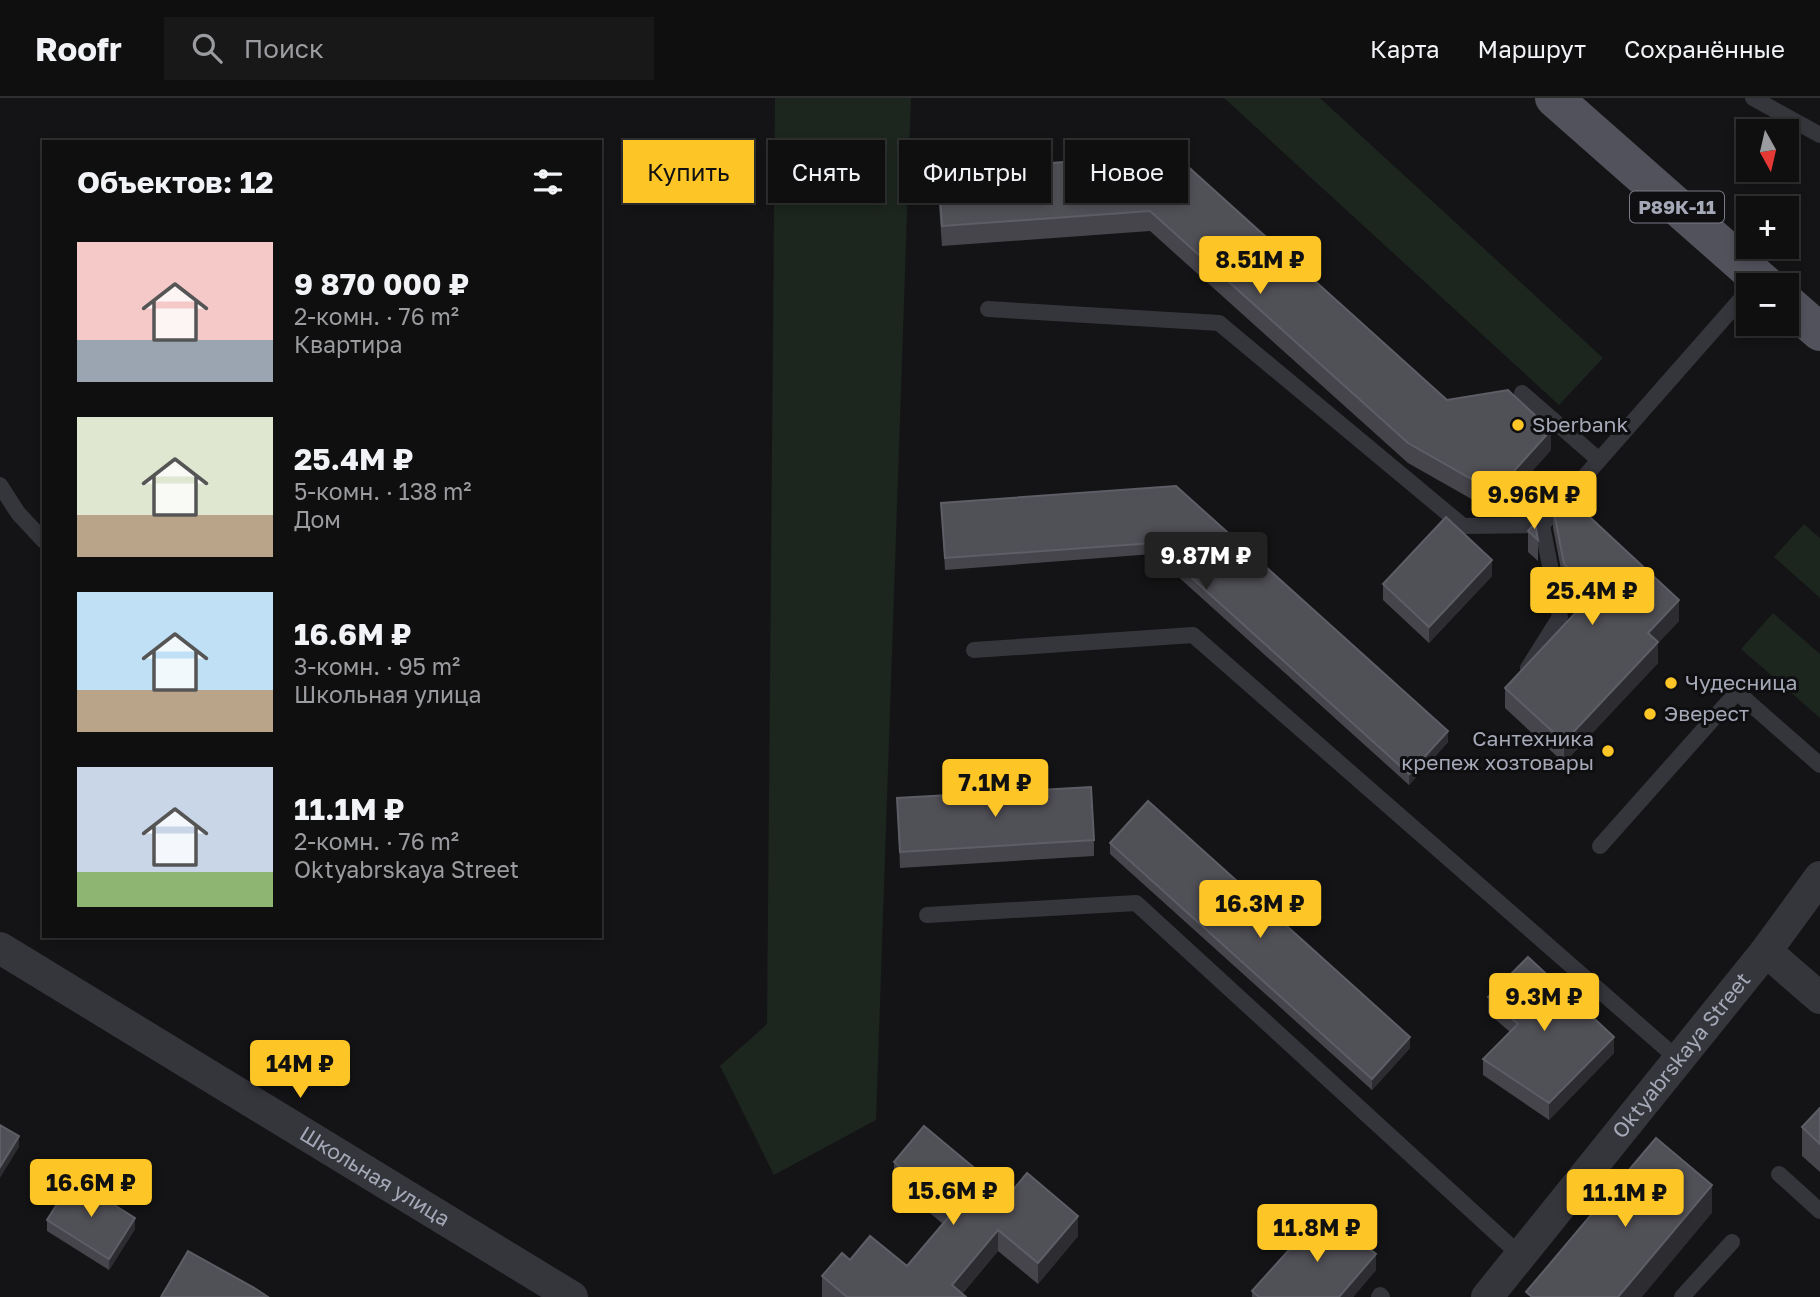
<!DOCTYPE html>
<html lang="ru">
<meta charset="utf-8">
<style>
body{margin:0;font-family:"Golos Text",sans-serif;background:#181819;color:#f1f3f6;height:100vh;display:flex;flex-direction:column;font-size:26px;white-space:nowrap}
*{box-sizing:border-box;margin:0}
p{font-size:23px;color:#9b9c9f}
.icon{flex:none;width:38px;height:38px;fill:none;stroke:currentColor;stroke-width:2;stroke-linecap:round;stroke-linejoin:round}
.map{position:relative;flex:1;overflow:hidden}
.panel{position:absolute;left:42px;top:42px;width:560px;height:798px;display:flex;flex-direction:column;background:#0f0f10;border-radius:0px;box-shadow:0 4px 10px #0003,0 0 0 2px #2f2f30}
.panel>*{flex:none}
.banner{position:absolute;left:623px;top:42px;width:665px;height:63px;display:flex;gap:14px}
.needle{width:46px;rotate:172deg}
.fabs{position:absolute;left:1736px;top:21px;display:grid;gap:14px}
.fabs a{display:grid;place-items:center;width:63px;height:63px;border-radius:0px;background:#0f0f10;box-shadow:0 4px 10px #0003,0 0 0 2px #2f2f30;font-size:35px}
.price{position:absolute;translate:-50% -60px;padding:0 16px;border-radius:7px;background:#fdc626;color:#111;font-size:23px;line-height:46px;filter:drop-shadow(0 2px 4px #0008)}
.price::after{content:'';position:absolute;left:50%;top:42px;width:21px;height:16px;margin-left:-10px;background:inherit;clip-path:polygon(0 0,100% 0,50% 100%)}
.price.active{background:#222;color:#fff}
ul{padding:0;list-style:none}
li{display:flex;align-items:center;gap:21px;height:175px;padding:0 35px}
li span{display:grid;place-items:center;flex:none;width:196px;height:140px;border-radius:0px;color:#555}
li>.icon{margin-inline-start:auto}
span .icon{width:84px;height:84px;fill:#fffc;stroke-width:1}
li b{font-size:30px}
h2{display:flex;justify-content:space-between;align-items:center;height:84px;padding:0 35px;font-size:30px}
.pill{padding:0 24px;border-radius:0px;background:#0f0f10;box-shadow:0 4px 10px #0003,0 0 0 2px #2f2f30;font-size:24px;line-height:63px}
.pill.active{background:#fdc626;color:#111}
header{display:flex;align-items:center;gap:42px;box-sizing:border-box;height:98px;padding:0 35px;background:#0f0f10;border-bottom:2px solid #2f2f30}
header strong{font-size:33px}
nav{display:flex;gap:38px;margin-inline-start:auto;font-size:24px}
.search{width:490px;height:63px;background:#181819;display:flex;align-items:center;gap:18px;box-sizing:border-box;padding:0 24px;border-radius:0px;color:#9b9c9f;font-size:26px}
.map>svg:first-child{display:block}
.green{fill:#1c251e}
.lines{fill:none;stroke-linecap:round;stroke-linejoin:round}
.lane{stroke:#35363c;stroke-width:16}
.street{stroke:#35363c;stroke-width:32}
.primary{stroke:#51525b;stroke-width:38}
.wall{fill:#45454b}
.shaded-wall{fill:#2d2d31}
.building{fill:#505057;stroke:#5d5e66;stroke-width:2}
.poi-dot{fill:#fdc626;stroke:#0f0f11;stroke-width:2.5}
.labels{text-anchor:middle;stroke-width:6;stroke-linejoin:round;paint-order:stroke}
.shield{fill:#0f0f11;stroke:#787b85;stroke-width:2}
.shield-label{font-size:19px;font-weight:bold;fill:#a5a9b7}
.poi-label{font-size:21px;fill:#a5a9b7;stroke:#0f0f11;text-anchor:start}
.street-label{font-size:21px;fill:#a5a9b7;stroke:#0f0f11}
</style>
<header>
<strong>Roofr</strong>
<div class="search"><svg class="icon" aria-label="search" viewBox="0 0 24 24"><circle cx="10" cy="10" r="6"/><path d="M15 15l6 6"/></svg>Поиск</div>
<nav><a>Карта</a><a>Маршрут</a><a>Сохранённые</a></nav>
</header>
<div class="map">
<svg width="1820" height="1199" viewBox="0 0 1820 1199">
<rect width="100%" height="100%" fill="#141416"/>
<!-- green -->
<path class="green" d="M 775,0 L 911,0 L 876,1022 L 774,1077 L 720,968 L 767,926 Z
M 1224,0 L 1320,0 L 1603,260 L 1559,307 Z
M 1804,426 L 1820,440 L 1820,500 L 1774,459 Z
M 1773,515 L 1820,556 L 1820,620 L 1741,551 Z"/>
<g class="lines">
<!-- lane -->
<path class="lane" d="M 1753,0 L 1820,37
M 988,211 L 1219,225 L 1463,428 L 1542,427 L 1560,519 L 1528,570
M 1522,295 L 1599,362
M 0,387 L 18,415 L 44,443
M 1542,427 L 1748,193
M 974,552 L 1193,537 L 1679,962
M 1600,748 L 1737,594 L 1820,667
M 927,817 L 1136,805 L 1520,1157
M 1779,1076 L 1820,1113
M 1379,1199 L 1380,1197 L 1382,1199
M 1682,1199 L 1732,1144"/>
<!-- street -->
<g class="street">
<path id="s1" d="M 0,850 L 572,1199"/>
<path d="M 1766,853 L 1820,900"/>
<path id="s2" d="M 1487,1199 L 1766,853 L 1820,779"/>
</g>
<!-- primary -->
<path class="primary" d="M 1554,0 L 1766,187
M 1787,205 L 1820,234"/>
</g>
<!-- wall -->
<path class="wall" d="M 1174,56 L 1447,302 L 1551,352 L 1498,411 L 1489,411 L 1408,365 L 1150,133 L 942,148 L 938,93 L 938,73 Z
M 1176,388 L 1448,644 L 1409,687 L 1153,456 L 945,472 L 941,405 Z
M 1553,409 L 1679,523 L 1658,545 L 1658,565 L 1564,665 L 1505,610 L 1505,590 L 1584,505 L 1564,487 L 1553,430 Z
M 1528,433 L 1538,442 L 1538,463 L 1528,454 Z
M 1492,478 L 1429,545 L 1383,502 L 1383,486 Z
M 897,700 L 1094,742 L 1094,758 L 900,770 Z
M 1110,745 L 1410,950 L 1372,992 L 1110,756 Z
M 1488,899 L 1614,955 L 1549,1022 L 1483,977 L 1483,961 L 1510,934 L 1488,915 Z
M 1820,1010 L 1820,1074 L 1802,1058 L 1802,1029 Z
M 894,1064 L 1008,1098 L 1078,1138 L 1038,1186 L 998,1153 L 962,1196 L 966,1199 L 822,1199 L 822,1178 L 907,1168 L 943,1126 L 894,1085 Z
M 47,1122 L 135,1131 L 109,1172 L 47,1133 Z
M 1376,1172 L 1353,1199 L 1252,1199 L 1252,1193 Z"/>
<!-- shaded-wall -->
<path class="shaded-wall" d="M 1551,332 L 1551,352 L 1498,411 L 1498,391 Z
M 1492,462 L 1492,478 L 1429,545 L 1429,529 Z
M 1679,502 L 1679,523 L 1658,545 L 1658,565 L 1564,665 L 1564,644 L 1648,535 Z
M 1448,633 L 1448,644 L 1409,687 L 1409,676 Z
M 1410,939 L 1410,950 L 1372,992 L 1372,981 Z
M 1614,939 L 1614,955 L 1549,1022 L 1549,1005 Z
M 19,1038 L 19,1049 L 0,1080 L 0,1069 Z
M 1712,1087 L 1712,1115 L 1642,1199 L 1618,1199 Z
M 1078,1118 L 1078,1138 L 1038,1186 L 1038,1165 Z
M 135,1120 L 135,1131 L 109,1172 L 109,1161 Z
M 998,1132 L 998,1153 L 959,1199 L 952,1187 Z
M 1376,1156 L 1376,1172 L 1353,1199 L 1339,1199 Z"/>
<!-- building -->
<path class="building" d="M 1174,56 L 1447,302 L 1508,292 L 1551,332 L 1498,391 L 1489,391 L 1408,345 L 1150,113 L 942,128 L 938,73 Z
M 1176,388 L 1448,633 L 1409,676 L 1153,445 L 945,460 L 941,405 Z
M 1565,396 L 1679,502 L 1648,535 L 1658,544 L 1564,644 L 1505,590 L 1595,494 L 1564,466 L 1553,409 Z
M 1446,419 L 1492,462 L 1429,529 L 1383,486 Z
M 1535,425 L 1538,442 L 1528,433 Z
M 1091,689 L 1094,742 L 900,754 L 897,700 Z
M 1148,703 L 1410,939 L 1372,981 L 1110,745 Z
M 1528,859 L 1614,939 L 1549,1005 L 1483,961 L 1518,926 L 1488,899 Z
M 1820,1010 L 1820,1046 L 1802,1029 Z
M 0,1027 L 19,1038 L 0,1069 Z
M 924,1028 L 1008,1098 L 1027,1075 L 1078,1118 L 1038,1165 L 998,1132 L 952,1187 L 966,1199 L 847,1199 L 822,1178 L 842,1155 L 850,1162 L 870,1138 L 907,1168 L 953,1114 L 894,1064 Z
M 1656,1040 L 1712,1087 L 1618,1199 L 1532,1199 L 1526,1194 Z
M 73,1081 L 135,1120 L 109,1161 L 47,1122 Z
M 1323,1114 L 1376,1156 L 1339,1199 L 1259,1199 L 1252,1193 Z
M 188,1153 L 256,1191 L 268,1199 L 161,1199 Z"/>
<!-- markers -->
<g class="poi-dot">
<circle cx="1518" cy="327" r="7"/>
<circle cx="1671" cy="585" r="7"/>
<circle cx="1650" cy="616" r="7"/>
<circle cx="1608" cy="653" r="7"/>
</g>
<g class="labels">
<!-- shield labels -->
<rect class="shield" x="1630" y="93.5" width="94" height="31" rx="5"/>
<g class="shield-label">
<text x="1677" y="116">Р89К-11</text>
</g>
<!-- poi labels -->
<g class="poi-label">
<text x="1532" y="334">Sberbank</text>
<text x="1685" y="592">Чудесница</text>
<text x="1664" y="623">Эверест</text>
<text x="1594" y="648" text-anchor="end">Сантехника<tspan x="1594" dy="24">крепеж хозтовары</tspan></text>
</g>
<!-- street labels -->
<g class="street-label">
<text dy="7" stroke="none"><textPath href="#s2" startOffset="310">Oktyabrskaya Street</textPath></text>
<text dy="7" stroke="none"><textPath href="#s1" startOffset="439">Школьная улица</textPath></text>
</g>
</g>
</svg>
<div class="fabs">
<a><svg class="needle" viewBox="-14 -14 28 28"><path d="M0-13l5 13h-10z" fill="#e53935"/><path d="M0 13l5-13h-10z" fill="#9b9c9f"/></svg></a>
<a>+</a>
<a>−</a>
</div>
<b class="price" style="left:1260px;top:198px">8.51M ₽</b>
<b class="price" style="left:1534px;top:433px">9.96M ₽</b>
<b class="price active" style="left:1206px;top:494px">9.87M ₽</b>
<b class="price" style="left:1592px;top:529px">25.4M ₽</b>
<b class="price" style="left:995px;top:721px">7.1M ₽</b>
<b class="price" style="left:1260px;top:842px">16.3M ₽</b>
<b class="price" style="left:1544px;top:935px">9.3M ₽</b>
<b class="price" style="left:300px;top:1002px">14M ₽</b>
<b class="price" style="left:91px;top:1121px">16.6M ₽</b>
<b class="price" style="left:953px;top:1129px">15.6M ₽</b>
<b class="price" style="left:1625px;top:1131px">11.1M ₽</b>
<b class="price" style="left:1317px;top:1166px">11.8M ₽</b>
<div class="banner">
<a class="pill active">Купить</a>
<a class="pill">Снять</a>
<a class="pill">Фильтры</a>
<a class="pill">Новое</a>
</div>
<section class="panel">
<h2>Объектов: 12<svg class="icon" aria-label="filters" viewBox="0 0 24 24"><path d="M4 7h16M4 17h16"/><circle cx="9" cy="7" r="2"/><circle cx="15" cy="17" r="2"/></svg></h2>
<ul>
<li><span style="background:linear-gradient(#f6c9c9 70%,#9aa5b1 0)"><svg class="icon" aria-label="home" viewBox="0 0 24 24"><path d="M3 11l9-7 9 7M6 9v11h12V9"/></svg></span><div><b>9 870 000 ₽</b><p>2-комн. · 76 m²</p><p>Квартира</p></div></li>
<li><span style="background:linear-gradient(#dfe7d0 70%,#b9a48a 0)"><svg class="icon" aria-label="home" viewBox="0 0 24 24"><path d="M3 11l9-7 9 7M6 9v11h12V9"/></svg></span><div><b>25.4M ₽</b><p>5-комн. · 138 m²</p><p>Дом</p></div></li>
<li><span style="background:linear-gradient(#bfe0f5 70%,#b9a48a 0)"><svg class="icon" aria-label="home" viewBox="0 0 24 24"><path d="M3 11l9-7 9 7M6 9v11h12V9"/></svg></span><div><b>16.6M ₽</b><p>3-комн. · 95 m²</p><p>Школьная улица</p></div></li>
<li><span style="background:linear-gradient(#c9d6e8 75%,#8fb573 0)"><svg class="icon" aria-label="home" viewBox="0 0 24 24"><path d="M3 11l9-7 9 7M6 9v11h12V9"/></svg></span><div><b>11.1M ₽</b><p>2-комн. · 76 m²</p><p>Oktyabrskaya Street</p></div></li>
</ul>
</section>
</div>
